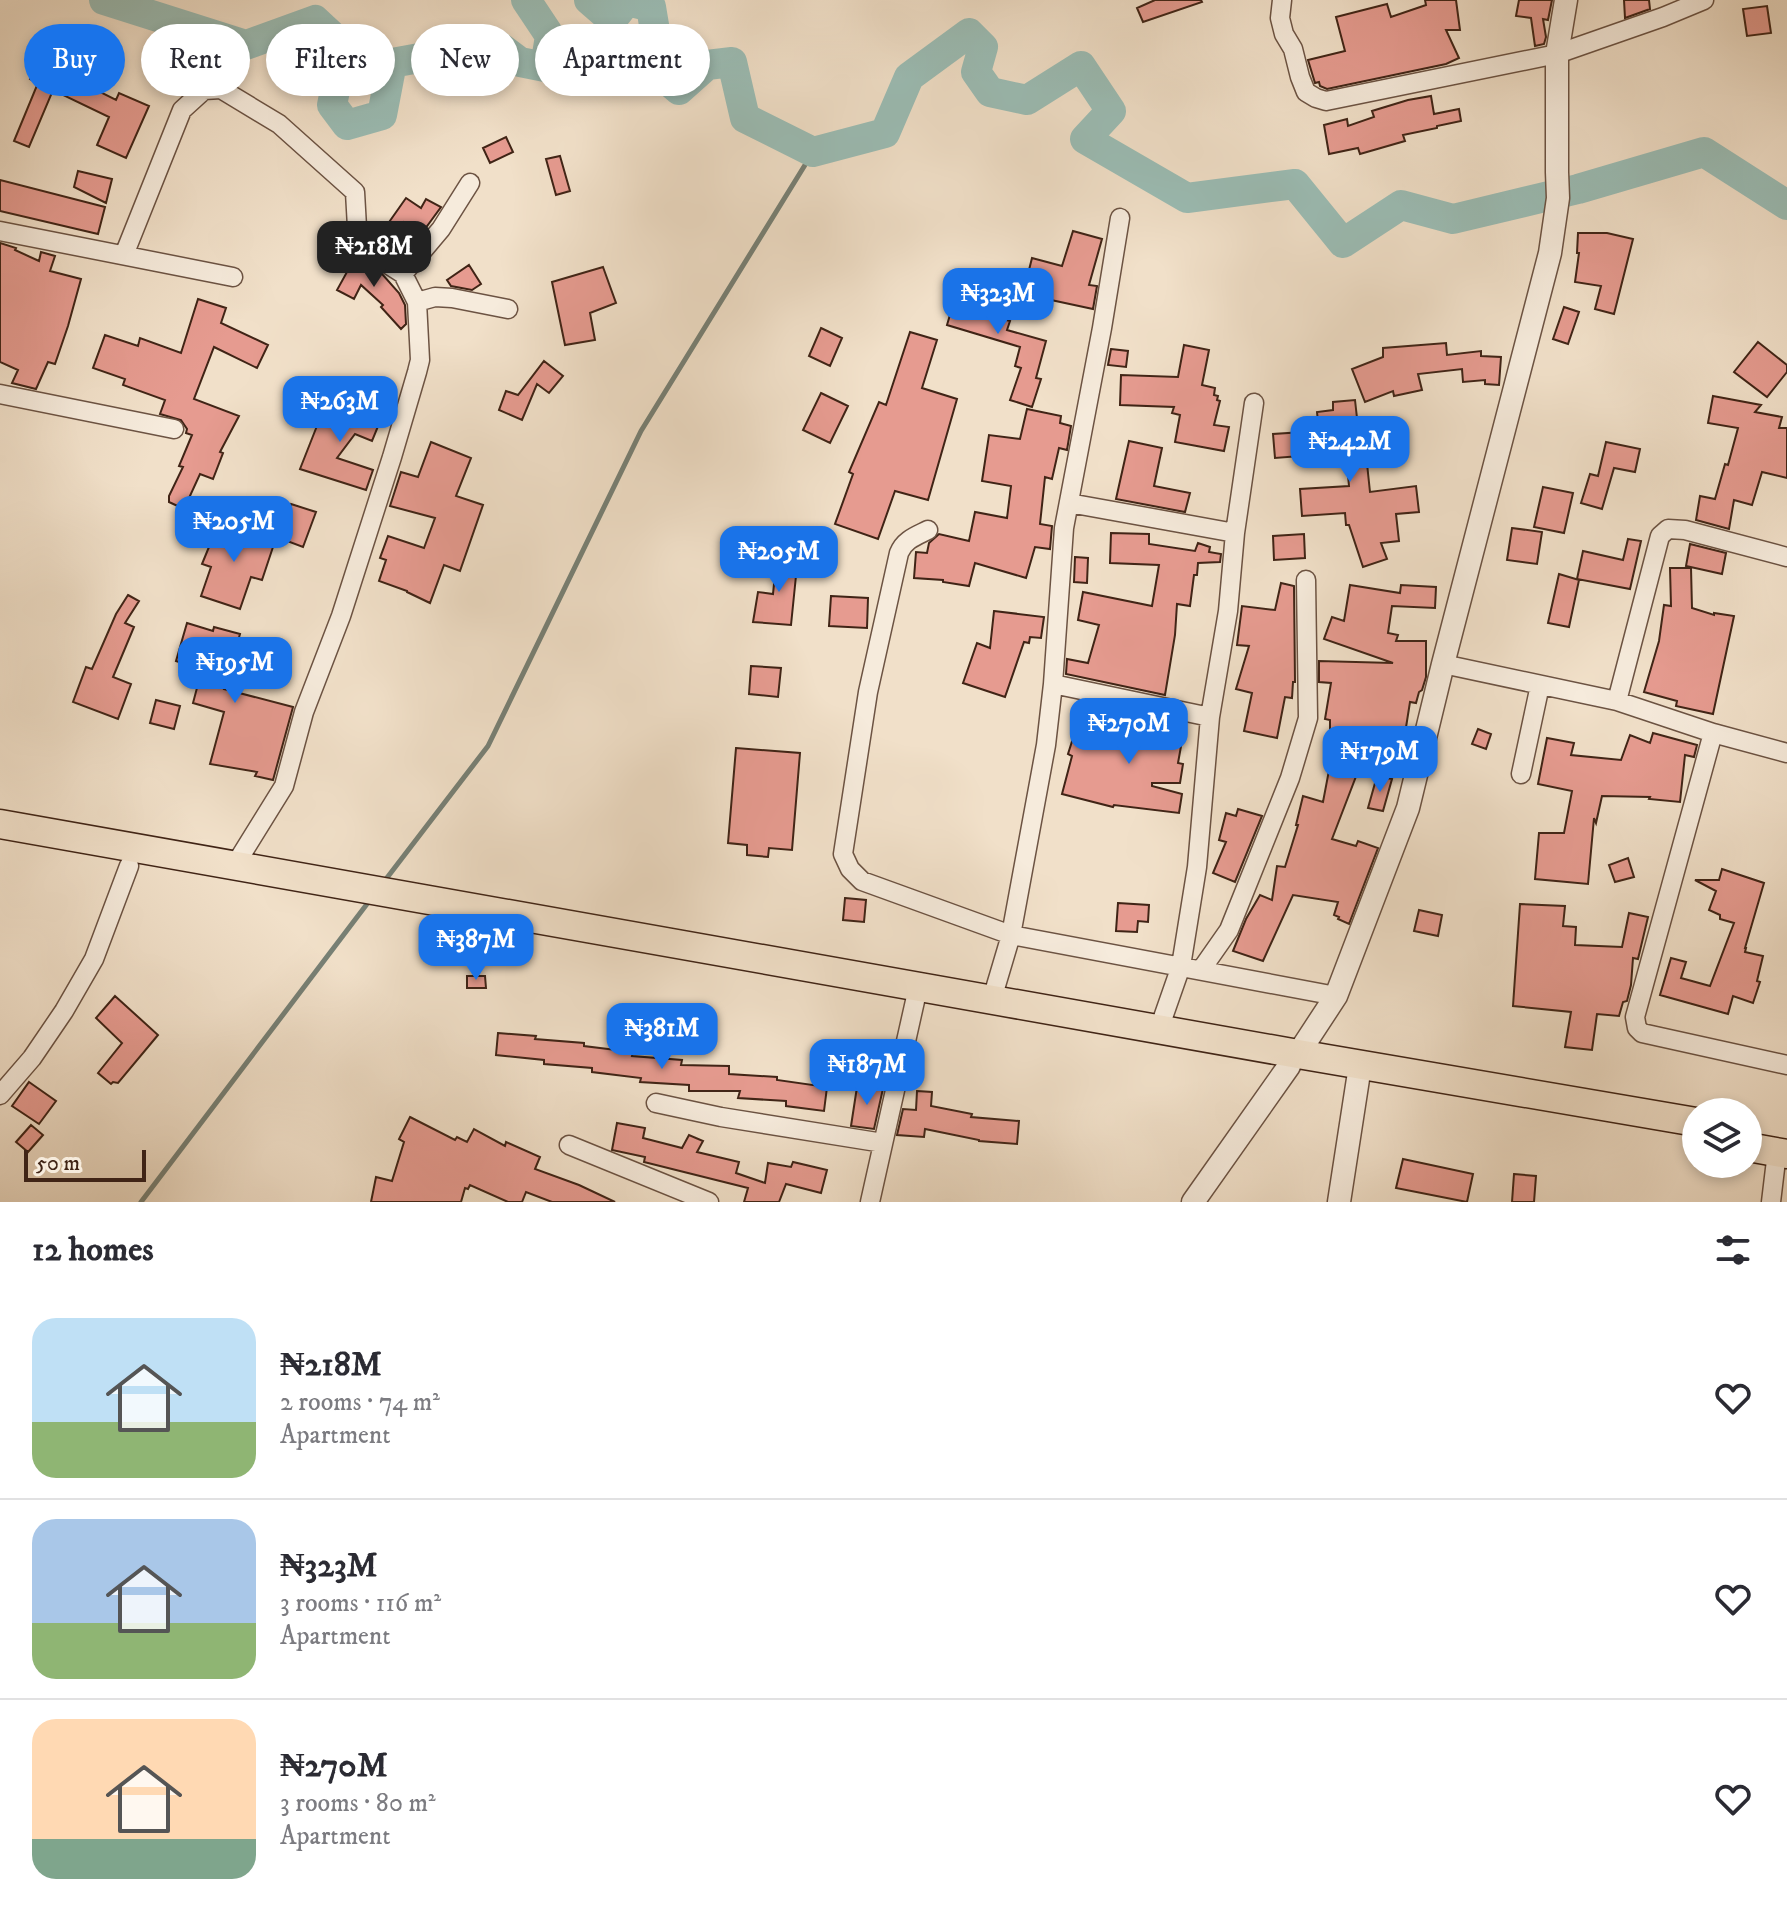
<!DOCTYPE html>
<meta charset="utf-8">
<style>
body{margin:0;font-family:"IM FELL DW Pica",serif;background:#f2f2f3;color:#2b2b33;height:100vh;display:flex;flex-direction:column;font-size:30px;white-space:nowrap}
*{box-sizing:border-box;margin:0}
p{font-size:26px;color:#7c7c81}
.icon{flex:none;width:44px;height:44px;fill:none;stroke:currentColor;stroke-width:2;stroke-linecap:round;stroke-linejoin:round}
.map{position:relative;height:1202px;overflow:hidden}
.drawer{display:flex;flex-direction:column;background:#fff;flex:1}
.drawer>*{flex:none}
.banner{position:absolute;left:24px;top:24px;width:800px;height:72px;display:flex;gap:16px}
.controls{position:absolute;left:1682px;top:1098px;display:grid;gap:16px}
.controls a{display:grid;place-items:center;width:80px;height:80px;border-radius:50%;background:#fff;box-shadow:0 4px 12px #0003;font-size:40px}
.scale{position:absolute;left:24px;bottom:20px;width:122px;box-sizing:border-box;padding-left:8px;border:4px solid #402416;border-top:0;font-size:22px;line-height:28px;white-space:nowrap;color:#402416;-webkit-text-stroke:6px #f6ebdc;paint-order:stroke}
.price{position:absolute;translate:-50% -68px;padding:0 18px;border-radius:16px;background:#1a73e8;color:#fff;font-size:26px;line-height:52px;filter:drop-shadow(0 2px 4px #0008)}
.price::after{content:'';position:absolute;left:50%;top:48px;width:24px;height:18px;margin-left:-12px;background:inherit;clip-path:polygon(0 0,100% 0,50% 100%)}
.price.on{background:#222;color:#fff}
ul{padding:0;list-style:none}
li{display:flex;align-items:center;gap:24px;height:200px;padding:0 32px}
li+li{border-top:2px solid #e1e1e2}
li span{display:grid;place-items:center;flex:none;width:224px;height:160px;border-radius:24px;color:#555}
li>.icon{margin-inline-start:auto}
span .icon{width:96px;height:96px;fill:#fffc;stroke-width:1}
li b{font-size:34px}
h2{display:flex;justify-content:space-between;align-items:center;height:96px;padding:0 32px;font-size:34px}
.pill{padding:0 28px;border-radius:36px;background:#fff;box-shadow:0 4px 12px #0003;font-size:28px;line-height:72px}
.pill.on{background:#1a73e8;color:#fff}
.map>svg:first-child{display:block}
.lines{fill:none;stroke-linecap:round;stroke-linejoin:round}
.stream{stroke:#778075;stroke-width:5}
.river{stroke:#9bbdb5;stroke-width:30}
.building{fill:#e69b90;stroke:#402416;stroke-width:2}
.minor-casing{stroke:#6c5343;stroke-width:21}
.tertiary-casing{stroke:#6c5343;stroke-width:25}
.primary-casing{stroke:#402416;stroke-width:31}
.minor{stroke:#f6ebdc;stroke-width:18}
.tertiary{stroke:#f6ebdc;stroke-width:22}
.primary{stroke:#f1e0c9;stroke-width:28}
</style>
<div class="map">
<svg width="1787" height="1202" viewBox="0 0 1787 1202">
<rect width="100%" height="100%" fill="#f1e0c9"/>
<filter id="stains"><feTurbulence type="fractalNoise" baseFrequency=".0025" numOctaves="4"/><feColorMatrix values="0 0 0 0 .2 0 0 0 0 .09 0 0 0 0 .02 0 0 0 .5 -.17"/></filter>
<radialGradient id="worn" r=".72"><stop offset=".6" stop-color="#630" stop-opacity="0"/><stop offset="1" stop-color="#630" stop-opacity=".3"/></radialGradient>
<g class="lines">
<!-- stream -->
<path class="stream" d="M 383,883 L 488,746 L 641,431 L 813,152
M 141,1202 L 370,900"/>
<!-- river -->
<path class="river" d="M 104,0 L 246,45 L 315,20 L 344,47 L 332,105 L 347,125 L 382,115 L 392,63 L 496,44 L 520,62 L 545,67 L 550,36 L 526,0
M 589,0 L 612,20 L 627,1 L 651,7 L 655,31 L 638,55 L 679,90 L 707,65 L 732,62 L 745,118 L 813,152 L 885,133 L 909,77 L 969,33 L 983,47 L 976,72 L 990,92 L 1027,100 L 1081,66 L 1111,111 L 1085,139 L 1187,198 L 1295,184 L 1343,243 L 1401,205 L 1453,219 L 1578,189 L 1704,152 L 1787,205"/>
</g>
<!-- building -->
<path class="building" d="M 1155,0 L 1201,0 L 1202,2 L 1143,22 L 1137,8 Z
M 1425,0 L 1456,0 L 1460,30 L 1446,30 L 1459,58 L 1446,64 L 1327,89 L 1320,86 L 1319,82 L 1315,83 L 1308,60 L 1345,51 L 1336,17 L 1387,4 L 1391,17 L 1426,5 Z
M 1519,0 L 1552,0 L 1548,20 L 1543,19 L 1546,37 L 1544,44 L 1535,46 L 1531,18 L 1516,16 Z
M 1624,0 L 1649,0 L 1650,9 L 1625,18 Z
M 1767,6 L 1771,33 L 1747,36 L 1743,9 Z
M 38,61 L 116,100 L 119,93 L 149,106 L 126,158 L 97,145 L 109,117 L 53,90 L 29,147 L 14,141 L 38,83 L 30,79 Z
M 1431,96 L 1434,114 L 1459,109 L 1461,121 L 1437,126 L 1437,128 L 1403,135 L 1405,141 L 1360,154 L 1358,148 L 1329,154 L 1324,125 L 1347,119 L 1348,126 L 1374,117 L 1372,111 L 1408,100 Z
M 506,137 L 513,152 L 490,163 L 483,148 Z
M 560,156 L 570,191 L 556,195 L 546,159 Z
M 78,171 L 112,179 L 106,203 L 74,187 Z
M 0,180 L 105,207 L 98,234 L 0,211 Z
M 406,198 L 421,208 L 426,199 L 441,207 L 422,233 L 404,222 L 390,242 L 380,235 Z
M 1073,231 L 1102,239 L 1089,285 L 1097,286 L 1093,309 L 1023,294 L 1032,258 L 1062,266 Z
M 1578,233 L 1607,233 L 1633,239 L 1614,314 L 1595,309 L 1601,286 L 1575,282 L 1579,253 L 1577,253 Z
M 0,243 L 16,248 L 15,250 L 39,261 L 41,252 L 55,256 L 50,271 L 81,279 L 68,326 L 55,364 L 48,362 L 36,389 L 12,383 L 18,370 L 0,362 Z
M 354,257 L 383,275 L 399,293 L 405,305 L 406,324 L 401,329 L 381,307 L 383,305 L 361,285 L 354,299 L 337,290 L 347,272 L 344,269 Z
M 469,265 L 481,284 L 472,290 L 451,286 L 447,280 Z
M 603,267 L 616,303 L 590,313 L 595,340 L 565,345 L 552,282 Z
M 962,274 L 988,281 L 980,313 L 1010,321 L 1007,330 L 1046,341 L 1036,378 L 1041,379 L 1032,407 L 1010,400 L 1021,368 L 1015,366 L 1020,347 L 947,325 Z
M 198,299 L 226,308 L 221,323 L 268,345 L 257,368 L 214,347 L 194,399 L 239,416 L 220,452 L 223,453 L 213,479 L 200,474 L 184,509 L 169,502 L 169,496 L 183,467 L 179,466 L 192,435 L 186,433 L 187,429 L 181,420 L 160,414 L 165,400 L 123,385 L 125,379 L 93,368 L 105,335 L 138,346 L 140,338 L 181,353 Z
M 1564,307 L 1579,312 L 1568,344 L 1553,339 Z
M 821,328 L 842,338 L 830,366 L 809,356 Z
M 910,332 L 937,340 L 922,388 L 957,399 L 928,500 L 895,491 L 878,539 L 835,524 L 853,474 L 849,472 L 879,402 L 886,405 Z
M 1758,342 L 1787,365 L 1787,372 L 1767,397 L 1734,372 Z
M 1446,343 L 1447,355 L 1481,351 L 1481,356 L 1501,357 L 1499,385 L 1485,384 L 1485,380 L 1463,382 L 1462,369 L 1418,374 L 1422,390 L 1394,396 L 1393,391 L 1365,402 L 1352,369 L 1383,357 L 1383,348 Z
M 1184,345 L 1209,350 L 1202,385 L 1215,388 L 1214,395 L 1218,396 L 1217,400 L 1220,401 L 1214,425 L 1229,427 L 1224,451 L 1175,442 L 1180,415 L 1172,413 L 1174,407 L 1120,405 L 1121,375 L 1178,377 Z
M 1111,349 L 1128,351 L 1126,367 L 1108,365 Z
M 544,361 L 563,376 L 549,393 L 537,384 L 522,420 L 499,410 L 506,391 L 518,395 Z
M 821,393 L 848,406 L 830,443 L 803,430 Z
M 1713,396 L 1761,405 L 1755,412 L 1782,417 L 1779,428 L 1787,428 L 1787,478 L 1762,472 L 1752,505 L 1734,500 L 1729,529 L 1696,520 L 1700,496 L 1715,499 L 1725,464 L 1728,465 L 1738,428 L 1708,423 Z
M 328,398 L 381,419 L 372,441 L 355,434 L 337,458 L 373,470 L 366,490 L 300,469 Z
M 1355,400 L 1361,454 L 1366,454 L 1370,492 L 1416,486 L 1419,512 L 1396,514 L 1399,541 L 1381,543 L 1387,559 L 1363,567 L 1349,525 L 1346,525 L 1345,513 L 1302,516 L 1300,489 L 1349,486 L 1345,445 L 1312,449 L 1313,455 L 1275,458 L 1273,434 L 1319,431 L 1317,412 L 1333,410 L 1333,402 Z
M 1027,409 L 1061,416 L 1060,423 L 1071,426 L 1067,450 L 1059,448 L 1052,479 L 1045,477 L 1040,524 L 1052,526 L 1050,549 L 1035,547 L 1026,578 L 975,563 L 969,586 L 943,582 L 943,580 L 914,578 L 916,552 L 927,553 L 929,543 L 939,534 L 969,541 L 975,512 L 1007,518 L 1011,486 L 982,481 L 989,435 L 1020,439 Z
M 1129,441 L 1162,448 L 1154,486 L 1190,493 L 1185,512 L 1116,499 Z
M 431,442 L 471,458 L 456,496 L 483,505 L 460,571 L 444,565 L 430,603 L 407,592 L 407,591 L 379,581 L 386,560 L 380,558 L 388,536 L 424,548 L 435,518 L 390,506 L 401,472 L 418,477 Z
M 1606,442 L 1640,449 L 1635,472 L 1614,468 L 1602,509 L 1581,503 L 1590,474 L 1598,476 Z
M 1543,487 L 1573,493 L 1564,533 L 1534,527 Z
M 291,504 L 316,512 L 303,547 L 279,538 Z
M 220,520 L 254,532 L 252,537 L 274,544 L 262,580 L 251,577 L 240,609 L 201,596 L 211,567 L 202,564 Z
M 1512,528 L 1542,532 L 1537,564 L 1507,560 Z
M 1111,533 L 1149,534 L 1149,544 L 1195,551 L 1198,543 L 1210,547 L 1209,552 L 1221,554 L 1220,562 L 1198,563 L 1197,575 L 1194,575 L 1190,606 L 1177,604 L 1175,635 L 1165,695 L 1066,674 L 1067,659 L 1088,663 L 1099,625 L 1078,620 L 1083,592 L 1152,606 L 1159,565 L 1110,563 Z
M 1304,534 L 1305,558 L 1274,560 L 1273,536 Z
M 1628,539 L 1641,541 L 1630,589 L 1577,579 L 1583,551 L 1623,560 Z
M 1690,544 L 1726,553 L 1722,574 L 1686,566 Z
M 777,554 L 798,556 L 791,625 L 753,622 L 758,592 L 773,594 Z
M 1075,557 L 1088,558 L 1087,583 L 1074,582 Z
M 1670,568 L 1691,568 L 1692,608 L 1714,615 L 1714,613 L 1734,616 L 1713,714 L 1676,706 L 1677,701 L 1644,692 L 1659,641 L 1664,605 L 1671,606 Z
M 1559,574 L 1579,580 L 1569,627 L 1548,623 Z
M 1281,583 L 1294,586 L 1295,682 L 1293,682 L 1292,698 L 1285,697 L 1277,738 L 1244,731 L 1252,693 L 1236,689 L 1249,646 L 1237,645 L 1242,606 L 1275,610 Z
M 1350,585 L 1400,593 L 1401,585 L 1436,587 L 1435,608 L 1392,606 L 1388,633 L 1398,635 L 1396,641 L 1426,641 L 1426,677 L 1422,690 L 1419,692 L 1416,703 L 1410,702 L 1404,740 L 1352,732 L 1352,731 L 1330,729 L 1330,720 L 1325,719 L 1331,683 L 1319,682 L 1319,661 L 1393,663 L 1324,639 L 1332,617 L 1344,621 Z
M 128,595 L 139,601 L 125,623 L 134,627 L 113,677 L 131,684 L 118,719 L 73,702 L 86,667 L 92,669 L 116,614 Z
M 831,596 L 868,598 L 867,628 L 829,626 Z
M 994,611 L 1044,617 L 1041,638 L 1030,637 L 1029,643 L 1024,642 L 1005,697 L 963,683 L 977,643 L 990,648 Z
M 187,623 L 213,631 L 214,627 L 240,634 L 224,689 L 293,707 L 273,780 L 255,776 L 257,772 L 210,764 L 224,712 L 193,703 L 202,669 L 176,661 Z
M 751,666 L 781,668 L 778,697 L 749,694 Z
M 156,700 L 180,706 L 174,729 L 150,723 Z
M 1133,713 L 1185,724 L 1178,763 L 1183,764 L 1180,783 L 1152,783 L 1152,786 L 1182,794 L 1179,813 L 1114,805 L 1113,807 L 1062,794 L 1072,756 L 1068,754 L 1075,732 L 1128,741 Z
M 1478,729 L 1491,734 L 1486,749 L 1472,744 Z
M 1653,733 L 1697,745 L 1694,757 L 1685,755 L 1680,802 L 1649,799 L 1650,797 L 1602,796 L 1596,823 L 1594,818 L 1588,884 L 1535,879 L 1539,833 L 1564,833 L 1572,791 L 1538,784 L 1547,738 L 1574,743 L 1571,755 L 1621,760 L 1630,735 L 1650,743 Z
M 1349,747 L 1365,753 L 1332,839 L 1356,846 L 1358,841 L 1378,848 L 1349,924 L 1338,919 L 1339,917 L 1334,915 L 1338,902 L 1293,895 L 1263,961 L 1233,951 L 1246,919 L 1260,895 L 1272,900 L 1277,866 L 1285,867 L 1298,825 L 1296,825 L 1303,796 L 1323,802 L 1330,765 L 1345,767 Z
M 736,748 L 800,753 L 792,850 L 769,848 L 768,857 L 747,855 L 747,845 L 728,843 Z
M 1377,776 L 1392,779 L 1383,811 L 1368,808 Z
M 1238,809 L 1262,816 L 1235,882 L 1213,873 L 1226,842 L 1219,840 L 1226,813 L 1236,816 Z
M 1628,858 L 1634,877 L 1615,882 L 1609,865 Z
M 1722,869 L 1764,883 L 1745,948 L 1746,948 L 1745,952 L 1763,956 L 1757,981 L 1760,982 L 1753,1003 L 1733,996 L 1728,1014 L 1660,995 L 1671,958 L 1686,962 L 1681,978 L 1710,986 L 1734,923 L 1720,919 L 1720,915 L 1709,910 L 1716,891 L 1695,880 L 1719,880 Z
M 845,898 L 866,900 L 864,922 L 843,920 Z
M 1118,903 L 1149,905 L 1148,922 L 1138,921 L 1137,932 L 1116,931 Z
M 1520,904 L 1565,906 L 1563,926 L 1576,927 L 1575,945 L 1622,947 L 1629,913 L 1648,917 L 1638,959 L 1633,958 L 1631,985 L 1627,1001 L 1623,1002 L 1619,1016 L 1597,1014 L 1592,1050 L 1565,1047 L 1571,1012 L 1513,1006 Z
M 1419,910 L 1442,915 L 1438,936 L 1414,931 Z
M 467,976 L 485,976 L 486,988 L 467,988 Z
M 115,996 L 158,1035 L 118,1083 L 113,1082 L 111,1084 L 98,1073 L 122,1043 L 96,1018 Z
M 498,1033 L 536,1036 L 535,1039 L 584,1043 L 584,1046 L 633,1052 L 632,1056 L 682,1060 L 681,1065 L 729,1066 L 729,1074 L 777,1077 L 777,1080 L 827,1087 L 824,1111 L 786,1106 L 786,1101 L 738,1098 L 740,1091 L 689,1091 L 689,1085 L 640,1082 L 641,1078 L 592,1072 L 592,1068 L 544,1064 L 544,1060 L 496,1055 Z
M 29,1082 L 56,1101 L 39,1124 L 12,1106 Z
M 877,1083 L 884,1084 L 874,1129 L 851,1126 L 857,1087 L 875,1090 Z
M 917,1091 L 932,1092 L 931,1106 L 972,1114 L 971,1117 L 1019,1121 L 1017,1144 L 979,1141 L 979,1140 L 925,1129 L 924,1137 L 897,1135 L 903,1109 L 916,1110 Z
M 410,1117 L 455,1140 L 457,1137 L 467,1142 L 474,1129 L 505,1146 L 506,1142 L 540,1157 L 535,1169 L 579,1185 L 615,1202 L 552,1202 L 526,1192 L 522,1202 L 508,1202 L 470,1185 L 468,1189 L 465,1188 L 461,1202 L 371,1202 L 376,1177 L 392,1181 L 404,1142 L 399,1139 Z
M 617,1123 L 645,1128 L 643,1138 L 682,1148 L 689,1135 L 703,1141 L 697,1152 L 739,1162 L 736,1173 L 765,1183 L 768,1163 L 791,1167 L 793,1162 L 827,1170 L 821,1193 L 786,1184 L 779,1202 L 744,1202 L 748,1188 L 644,1162 L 645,1157 L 612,1150 Z
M 31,1125 L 43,1135 L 28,1152 L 16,1142 Z
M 1403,1159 L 1473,1174 L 1467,1202 L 1396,1188 Z
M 1514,1174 L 1536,1176 L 1534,1202 L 1512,1202 Z"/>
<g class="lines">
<defs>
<path id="minor" d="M 1282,0 L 1280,18 L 1284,34 L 1293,49 L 1300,77 L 1306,92 L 1316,98 L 1326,101 L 1557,54 L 1663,17 L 1704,0
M 0,231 L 233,277
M 124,255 L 182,110 L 204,90 L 221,89 L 279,124 L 355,192 L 358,245 L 403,274
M 417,302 L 435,297 L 452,298 L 508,309
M 0,394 L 174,429
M 1069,503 L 1235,533
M 928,530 C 916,536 904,540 899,553 L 868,692 L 843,854 L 850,869 L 862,881 L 1011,935 L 1336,996
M 1443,664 L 1617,701 L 1713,733 L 1787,753
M 1053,684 L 1210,717
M 1617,701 L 1660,536 L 1668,529 L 1685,530 L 1787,557
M 1713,733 L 1635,1017 L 1637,1028 L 1642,1033 L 1787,1065
M 1521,774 L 1540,685
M 235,865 L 284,786 L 304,712 L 341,616 L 392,457 L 417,372 L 420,360 L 417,302 L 403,274 L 441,229 L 470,183
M 1201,970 L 1229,930 L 1290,778 L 1308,718 L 1306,580
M 992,999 L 1011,935 L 1046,745 L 1053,684 L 1064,528 L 1102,328 L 1120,218
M 1159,1029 L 1181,966 L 1197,867 L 1210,717 L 1228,611 L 1235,533 L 1254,403
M 0,1095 L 32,1058 L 64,1011 L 94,959 L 129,866
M 656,1103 L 721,1117 L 883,1143
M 569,1145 L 709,1202
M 870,1202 L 915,1001
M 1771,1202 L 1777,1152"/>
<path id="tertiary" d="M 1298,1054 L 1336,996 L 1408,808 L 1443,664 L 1550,253 L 1558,198 L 1557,172 L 1557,54 L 1566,0
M 1193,1202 L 1289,1066
M 1339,1202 L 1358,1079"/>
<path id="primary" d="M 0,824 L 1298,1054 L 1696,1122
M 1748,1147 L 1787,1154"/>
</defs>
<!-- minor casing -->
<use href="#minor" class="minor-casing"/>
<!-- tertiary casing -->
<use href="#tertiary" class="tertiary-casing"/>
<!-- primary casing -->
<use href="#primary" class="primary-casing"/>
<!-- minor -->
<use href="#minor" class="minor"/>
<!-- tertiary -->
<use href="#tertiary" class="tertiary"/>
<!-- primary -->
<use href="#primary" class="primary"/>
</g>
<rect width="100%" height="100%" filter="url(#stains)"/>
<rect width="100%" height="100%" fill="url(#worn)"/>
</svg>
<div class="controls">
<a><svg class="icon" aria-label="layers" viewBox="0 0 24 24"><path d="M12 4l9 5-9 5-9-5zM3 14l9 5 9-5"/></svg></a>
</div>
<div class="scale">50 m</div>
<b class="price on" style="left:374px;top:289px">₦218M</b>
<b class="price" style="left:998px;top:336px">₦323M</b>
<b class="price" style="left:340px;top:444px">₦263M</b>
<b class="price" style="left:1350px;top:484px">₦242M</b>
<b class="price" style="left:234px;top:564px">₦205M</b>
<b class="price" style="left:779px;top:594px">₦205M</b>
<b class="price" style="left:235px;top:705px">₦195M</b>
<b class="price" style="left:1129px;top:766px">₦270M</b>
<b class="price" style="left:1380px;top:794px">₦179M</b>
<b class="price" style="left:476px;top:982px">₦387M</b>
<b class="price" style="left:662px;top:1071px">₦381M</b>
<b class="price" style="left:867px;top:1107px">₦187M</b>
<div class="banner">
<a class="pill on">Buy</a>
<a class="pill">Rent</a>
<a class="pill">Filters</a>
<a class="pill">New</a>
<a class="pill">Apartment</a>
</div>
</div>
<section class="drawer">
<h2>12 homes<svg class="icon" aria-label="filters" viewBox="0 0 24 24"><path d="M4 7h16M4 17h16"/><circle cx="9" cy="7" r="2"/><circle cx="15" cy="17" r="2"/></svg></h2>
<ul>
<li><span style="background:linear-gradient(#bfe0f5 65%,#8fb573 0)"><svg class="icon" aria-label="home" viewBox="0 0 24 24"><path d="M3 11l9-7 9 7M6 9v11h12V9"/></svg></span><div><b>₦218M</b><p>2 rooms · 74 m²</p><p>Apartment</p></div><svg class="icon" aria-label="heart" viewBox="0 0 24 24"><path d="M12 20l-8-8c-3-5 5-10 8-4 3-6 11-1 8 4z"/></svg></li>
<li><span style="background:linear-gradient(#a9c7e8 65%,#8fb573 0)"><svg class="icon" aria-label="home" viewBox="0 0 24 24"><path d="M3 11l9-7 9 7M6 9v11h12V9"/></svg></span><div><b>₦323M</b><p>3 rooms · 116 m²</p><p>Apartment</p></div><svg class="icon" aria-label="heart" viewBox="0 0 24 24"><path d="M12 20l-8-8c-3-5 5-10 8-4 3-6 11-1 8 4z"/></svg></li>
<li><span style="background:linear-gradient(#ffd9b3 75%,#7fa58c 0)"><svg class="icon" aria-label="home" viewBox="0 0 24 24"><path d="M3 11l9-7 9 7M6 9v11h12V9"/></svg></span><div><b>₦270M</b><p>3 rooms · 80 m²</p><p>Apartment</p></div><svg class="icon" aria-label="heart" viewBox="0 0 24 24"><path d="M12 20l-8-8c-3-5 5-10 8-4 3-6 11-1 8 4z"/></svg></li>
</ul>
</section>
